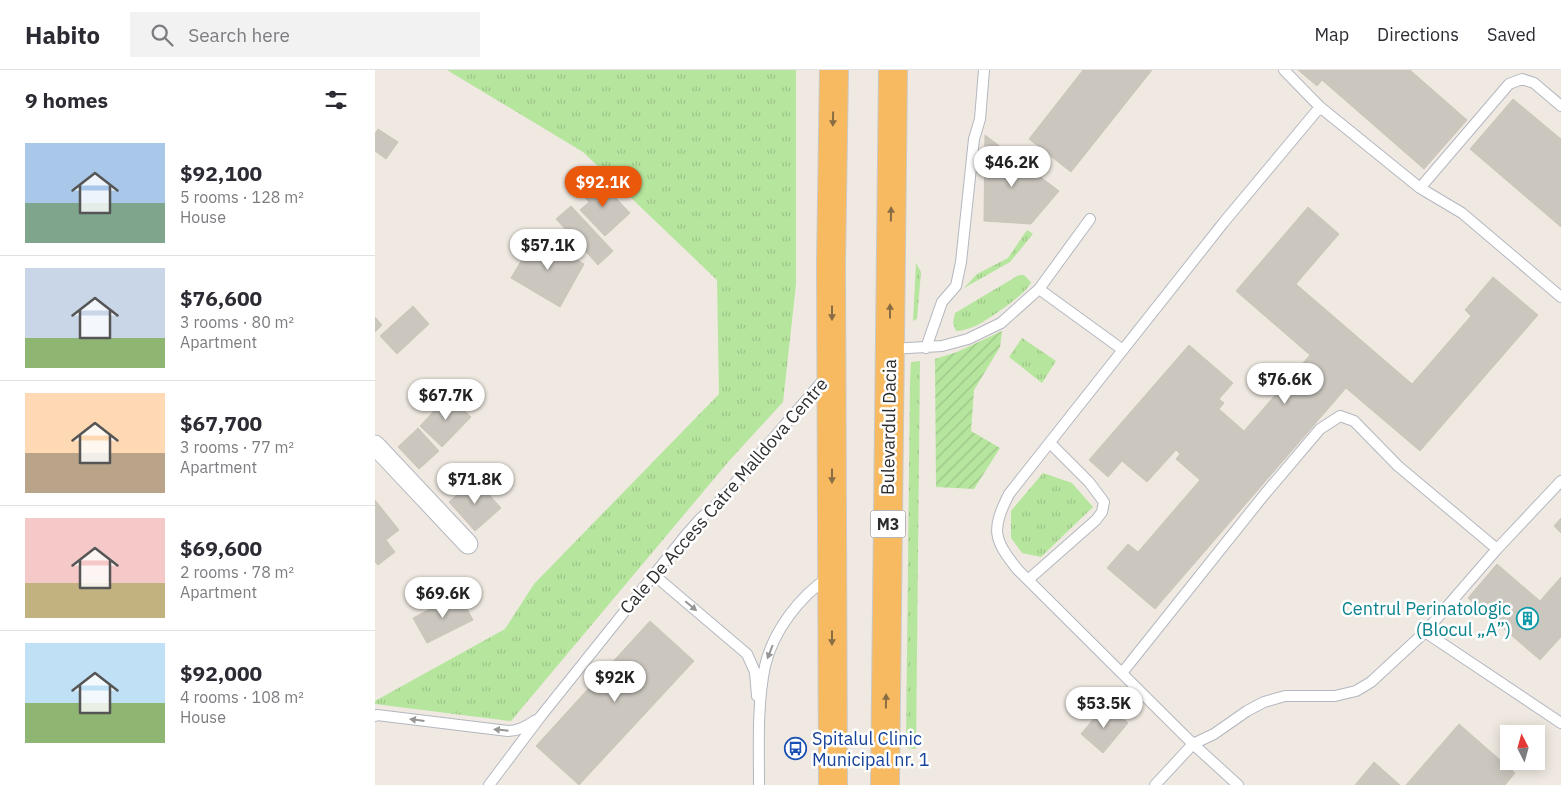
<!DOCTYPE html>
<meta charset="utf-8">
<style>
body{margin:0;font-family:"IBM Plex Sans",sans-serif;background:#f2f2f3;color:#2b2b33;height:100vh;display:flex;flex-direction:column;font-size:19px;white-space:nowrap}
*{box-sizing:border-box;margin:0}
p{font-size:16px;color:#7c7c81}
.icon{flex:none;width:28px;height:28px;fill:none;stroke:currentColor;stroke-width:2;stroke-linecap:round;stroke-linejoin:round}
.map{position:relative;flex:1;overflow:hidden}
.drawer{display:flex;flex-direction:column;background:#fff;width:375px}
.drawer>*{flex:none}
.needle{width:32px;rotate:354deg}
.controls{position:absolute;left:1125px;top:655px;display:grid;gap:10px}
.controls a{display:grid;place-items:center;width:45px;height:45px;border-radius:0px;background:#fff;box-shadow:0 2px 12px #0003;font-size:25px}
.price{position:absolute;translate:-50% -42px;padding:0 11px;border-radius:18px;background:#fff;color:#222;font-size:16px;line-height:32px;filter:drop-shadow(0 1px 2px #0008)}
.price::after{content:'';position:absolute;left:50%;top:30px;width:15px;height:11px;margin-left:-8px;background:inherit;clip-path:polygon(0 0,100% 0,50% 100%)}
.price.selected{background:#ea580c;color:#fff}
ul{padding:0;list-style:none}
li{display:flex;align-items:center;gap:15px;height:125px;padding:0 25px}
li+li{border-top:1px solid #e1e1e2}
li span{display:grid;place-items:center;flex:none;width:140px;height:100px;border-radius:0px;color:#555}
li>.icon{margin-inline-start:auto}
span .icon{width:60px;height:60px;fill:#fffc;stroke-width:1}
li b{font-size:21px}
h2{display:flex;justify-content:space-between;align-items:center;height:60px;padding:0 25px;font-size:21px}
header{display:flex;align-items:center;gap:30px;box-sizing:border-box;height:70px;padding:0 25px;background:#fff;border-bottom:1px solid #e1e1e2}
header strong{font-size:24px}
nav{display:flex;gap:28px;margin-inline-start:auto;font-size:18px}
.search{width:350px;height:45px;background:#f2f2f3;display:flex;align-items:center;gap:12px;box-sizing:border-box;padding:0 18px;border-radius:0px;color:#7c7c81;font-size:19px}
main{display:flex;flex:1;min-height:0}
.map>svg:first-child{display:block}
.grass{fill:url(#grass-tufts)}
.garden{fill:url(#garden-furrows)}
.building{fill:#cbc7bf;stroke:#cbc5ba}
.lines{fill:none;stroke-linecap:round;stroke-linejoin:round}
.service-casing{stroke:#b4b7c1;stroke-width:12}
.minor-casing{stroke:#b4b7c1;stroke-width:21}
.trunk-casing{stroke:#c9c9c9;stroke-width:30}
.service{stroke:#fff;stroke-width:10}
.minor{stroke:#fff;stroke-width:19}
.trunk{stroke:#f8ba60;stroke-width:28}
.oneway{fill:#896d44}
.oneway2{fill:#969696}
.labels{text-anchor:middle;stroke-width:5;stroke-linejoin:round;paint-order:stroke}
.shield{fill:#fff;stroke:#6d6d6d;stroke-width:1}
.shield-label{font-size:16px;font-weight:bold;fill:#2e2e2e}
.street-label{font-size:18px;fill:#2e2e2e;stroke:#fff}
.culture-label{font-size:18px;fill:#0d838f;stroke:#fff;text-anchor:end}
.transit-label{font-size:18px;fill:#164399;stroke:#fff;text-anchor:start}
</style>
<header>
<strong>Habito</strong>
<div class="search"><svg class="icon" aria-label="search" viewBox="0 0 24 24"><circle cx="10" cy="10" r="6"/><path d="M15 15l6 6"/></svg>Search here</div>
<nav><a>Map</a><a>Directions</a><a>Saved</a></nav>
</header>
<main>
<section class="drawer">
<h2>9 homes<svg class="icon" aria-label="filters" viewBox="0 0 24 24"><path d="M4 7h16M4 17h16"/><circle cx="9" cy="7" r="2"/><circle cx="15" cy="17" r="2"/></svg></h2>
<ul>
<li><span style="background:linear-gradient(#a9c7e8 60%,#7fa58c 0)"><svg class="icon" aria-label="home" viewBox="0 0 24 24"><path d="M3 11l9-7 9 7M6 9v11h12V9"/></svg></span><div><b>$92,100</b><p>5 rooms · 128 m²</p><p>House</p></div></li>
<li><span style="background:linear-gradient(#c9d6e8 70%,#8fb573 0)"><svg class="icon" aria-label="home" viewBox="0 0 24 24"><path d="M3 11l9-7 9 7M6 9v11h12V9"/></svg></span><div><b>$76,600</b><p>3 rooms · 80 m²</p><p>Apartment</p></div></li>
<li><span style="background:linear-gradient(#ffd9b3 60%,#b9a48a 0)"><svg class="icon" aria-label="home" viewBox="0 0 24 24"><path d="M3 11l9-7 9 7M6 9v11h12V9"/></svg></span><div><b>$67,700</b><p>3 rooms · 77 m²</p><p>Apartment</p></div></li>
<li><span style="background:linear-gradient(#f6c9c9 65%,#c2b280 0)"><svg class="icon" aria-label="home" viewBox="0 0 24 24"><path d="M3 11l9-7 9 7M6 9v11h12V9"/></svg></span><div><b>$69,600</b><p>2 rooms · 78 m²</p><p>Apartment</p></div></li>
<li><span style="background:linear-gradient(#bfe0f5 60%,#8fb573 0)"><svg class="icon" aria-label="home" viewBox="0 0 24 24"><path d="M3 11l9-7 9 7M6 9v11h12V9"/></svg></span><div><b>$92,000</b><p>4 rooms · 108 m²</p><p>House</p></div></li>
</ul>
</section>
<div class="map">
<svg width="1186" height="715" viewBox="0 0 1186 715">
<defs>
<pattern id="grass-tufts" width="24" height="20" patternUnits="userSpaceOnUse" patternTransform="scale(1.25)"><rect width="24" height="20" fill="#b6e59e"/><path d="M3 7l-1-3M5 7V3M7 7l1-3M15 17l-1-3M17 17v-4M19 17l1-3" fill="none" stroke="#9dc588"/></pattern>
<pattern id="garden-furrows" width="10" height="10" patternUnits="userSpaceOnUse" patternTransform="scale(1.25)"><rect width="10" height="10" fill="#b6e59e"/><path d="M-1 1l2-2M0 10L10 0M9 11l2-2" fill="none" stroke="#9dc588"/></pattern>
</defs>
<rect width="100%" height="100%" fill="#efe9e1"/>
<!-- grass -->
<path class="grass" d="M 72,0 L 421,0 L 421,214 L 408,332 L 354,391 L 136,651 L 0,634 L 0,631 L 130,559 L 159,514 L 344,324 L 342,210 L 208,82 Z
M 652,160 L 658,164 L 635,192 L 589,218 L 602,204 L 633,188 Z
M 541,193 L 546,202 L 542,249 L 538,251 Z
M 644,205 L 649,205 L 656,212 C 654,222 614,249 604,254 C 597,258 588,261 581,261 L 578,253 L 580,243 Z
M 647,268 L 681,291 L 667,313 L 634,287 Z
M 545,291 L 541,679 L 531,678 L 535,311 L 536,292 Z
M 668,403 L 697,413 L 718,437 L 666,487 L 647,483 L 636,468 L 636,441 Z"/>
<!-- garden -->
<path class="garden" d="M 627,261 L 625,277 L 599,320 L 596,361 L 625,378 L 599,419 L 561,417 L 560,289 L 582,282 Z"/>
<!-- building -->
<path class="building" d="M 708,0 L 777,0 L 696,102 L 654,69 Z
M 923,0 L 1035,0 L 1092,50 L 1049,99 L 947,10 L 942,16 Z
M 1138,29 L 1186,69 L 1186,157 L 1095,79 Z
M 3,59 L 23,72 L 11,89 L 0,81 L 0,64 Z
M 610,65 L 684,121 L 656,154 L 609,151 Z
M 223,109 L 255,143 L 230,166 L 205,140 L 214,132 L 207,124 Z
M 196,136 L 238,181 L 223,195 L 181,149 Z
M 933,137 L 964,164 L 921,214 L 1037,314 L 1096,246 L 1090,240 L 1118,207 L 1163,245 L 1045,381 L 971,318 L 780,539 L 732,498 L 753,474 L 763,482 L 825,410 L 801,389 L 805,384 L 801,380 L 772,412 L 747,391 L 733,407 L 714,390 L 814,275 L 858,313 L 844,329 L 849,333 L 844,339 L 869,361 L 935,285 L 861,221 Z
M 161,166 L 209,194 L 185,237 L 136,208 Z
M 38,236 L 54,254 L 22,284 L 5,266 Z
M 0,247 L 7,255 L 0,262 Z
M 74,325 L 96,347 L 67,377 L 45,356 Z
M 43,358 L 64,381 L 44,399 L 23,377 Z
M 100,409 L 126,438 L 100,461 L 74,432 Z
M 0,430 L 24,460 L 11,470 L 20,482 L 3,495 L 0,492 Z
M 1186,448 L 1186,463 L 1179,456 Z
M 1122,494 L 1165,531 L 1186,507 L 1186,567 L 1165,590 L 1093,528 Z
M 84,524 L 98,550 L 52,573 L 38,548 Z
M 275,551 L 319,591 L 204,715 L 161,676 Z
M 731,634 L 753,653 L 728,683 L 706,664 Z
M 1084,654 L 1140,703 L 1130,715 L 1031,715 Z
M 999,692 L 1025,715 L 980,715 Z"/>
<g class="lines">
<defs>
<path id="service" d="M 909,0 L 945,37
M 1045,118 L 1134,14 L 1147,9 L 1159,13 L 1186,36
M 664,219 L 748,280
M 551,278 L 567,232 L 581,216 L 586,192 L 599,69 L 605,49 L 609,0
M 516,279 L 567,276 L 593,269 L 626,253 L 664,219 L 715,149
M 279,505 L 372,584 L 380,602 L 382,626
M 654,509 L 721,450 L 727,442 L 729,432 L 714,412 L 675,373
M 1050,562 L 1186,653
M 747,603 L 889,425 L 945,359 L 965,346 L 979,351 L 1023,396 L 1122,479
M 0,646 L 2,645 L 133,661 C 144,661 151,656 161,650
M 114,715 L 166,646 L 310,466 L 325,449 L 343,433 L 451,307
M 384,715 C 384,676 382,634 390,596 C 398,561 425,526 454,507
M 780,715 L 818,674 L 839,664 L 872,641 L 889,632 L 910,626 L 960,626 L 981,621 L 996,612 L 1050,562 L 1122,479 L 1186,411
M 863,715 L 818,674 L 643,500 C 618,469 616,460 634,424 L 849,152 L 945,37 L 1045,118 L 1087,143 L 1186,227"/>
<path id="minor" d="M 0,375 L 93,474"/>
<path id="trunk" d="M 458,715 L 456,194 L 459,0
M 510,715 L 518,0"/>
</defs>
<!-- service casing -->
<use href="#service" class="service-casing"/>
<!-- minor casing -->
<use href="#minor" class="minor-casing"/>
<!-- trunk casing -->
<use href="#trunk" class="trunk-casing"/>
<!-- service -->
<use href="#service" class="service"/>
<!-- minor -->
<use href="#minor" class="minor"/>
<!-- trunk -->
<use href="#trunk" class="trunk"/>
</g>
<!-- one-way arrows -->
<defs><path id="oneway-solid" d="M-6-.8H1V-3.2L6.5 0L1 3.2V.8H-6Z" transform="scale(1.25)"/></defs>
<g class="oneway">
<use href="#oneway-solid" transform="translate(458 49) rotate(91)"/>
<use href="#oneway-solid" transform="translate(516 144) rotate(-89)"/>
<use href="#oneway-solid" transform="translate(515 241) rotate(-90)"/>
<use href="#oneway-solid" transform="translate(457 243) rotate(90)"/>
<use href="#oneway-solid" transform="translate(457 406) rotate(90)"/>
<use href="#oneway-solid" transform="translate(457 568) rotate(90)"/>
<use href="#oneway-solid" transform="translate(511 631) rotate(-89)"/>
</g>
<g class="oneway2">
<use href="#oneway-solid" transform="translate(316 536) rotate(40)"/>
<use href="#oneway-solid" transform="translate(395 582) rotate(111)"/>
<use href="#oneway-solid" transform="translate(42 650) rotate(-173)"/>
<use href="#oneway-solid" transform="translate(126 660) rotate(-174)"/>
</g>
<!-- icons -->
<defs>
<symbol id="building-ring" viewBox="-11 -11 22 22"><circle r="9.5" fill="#fff" stroke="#0f9aa8" stroke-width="1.5"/><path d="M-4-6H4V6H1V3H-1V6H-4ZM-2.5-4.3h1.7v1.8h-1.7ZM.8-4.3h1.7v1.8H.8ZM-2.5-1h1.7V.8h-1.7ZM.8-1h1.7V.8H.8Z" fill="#0f9aa8"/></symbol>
<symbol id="bus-ring" viewBox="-11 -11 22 22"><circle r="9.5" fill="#fff" stroke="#1a4fb4" stroke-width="1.5"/><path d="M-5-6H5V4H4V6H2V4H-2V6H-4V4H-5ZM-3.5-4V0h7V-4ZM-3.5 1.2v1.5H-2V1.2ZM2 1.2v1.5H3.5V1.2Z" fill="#1a4fb4"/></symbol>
</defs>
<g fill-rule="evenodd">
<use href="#building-ring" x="1140" y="536" width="25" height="25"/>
<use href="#bus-ring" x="408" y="666" width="25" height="25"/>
</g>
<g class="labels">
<!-- shield labels -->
<rect class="shield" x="495.5" y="440.5" width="35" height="27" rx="4"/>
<g class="shield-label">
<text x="513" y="460">M3</text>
</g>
<!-- street labels -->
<g class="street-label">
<text transform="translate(514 357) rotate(-89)" y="6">Bulevardul Dacia</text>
<text transform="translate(349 426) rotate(-49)" y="6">Cale De Access Catre Malldova Centre</text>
</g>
<!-- culture labels -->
<g class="culture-label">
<text x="1136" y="545">Centrul Perinatologic<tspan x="1136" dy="21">(Blocul „A”)</tspan></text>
</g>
<!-- transit labels -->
<g class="transit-label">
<text x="437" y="675">Spitalul Clinic<tspan x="437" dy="21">Municipal nr. 1</tspan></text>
</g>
</g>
</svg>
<div class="controls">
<a><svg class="needle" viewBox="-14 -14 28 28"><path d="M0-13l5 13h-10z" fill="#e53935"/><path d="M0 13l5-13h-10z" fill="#7c7c81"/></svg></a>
</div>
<b class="price" style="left:637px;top:118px">$46.2K</b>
<b class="price selected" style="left:228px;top:138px">$92.1K</b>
<b class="price" style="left:173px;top:201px">$57.1K</b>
<b class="price" style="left:910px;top:335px">$76.6K</b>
<b class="price" style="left:71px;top:351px">$67.7K</b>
<b class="price" style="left:100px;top:435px">$71.8K</b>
<b class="price" style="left:68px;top:549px">$69.6K</b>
<b class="price" style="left:240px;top:633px">$92K</b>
<b class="price" style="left:729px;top:659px">$53.5K</b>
</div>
</main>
